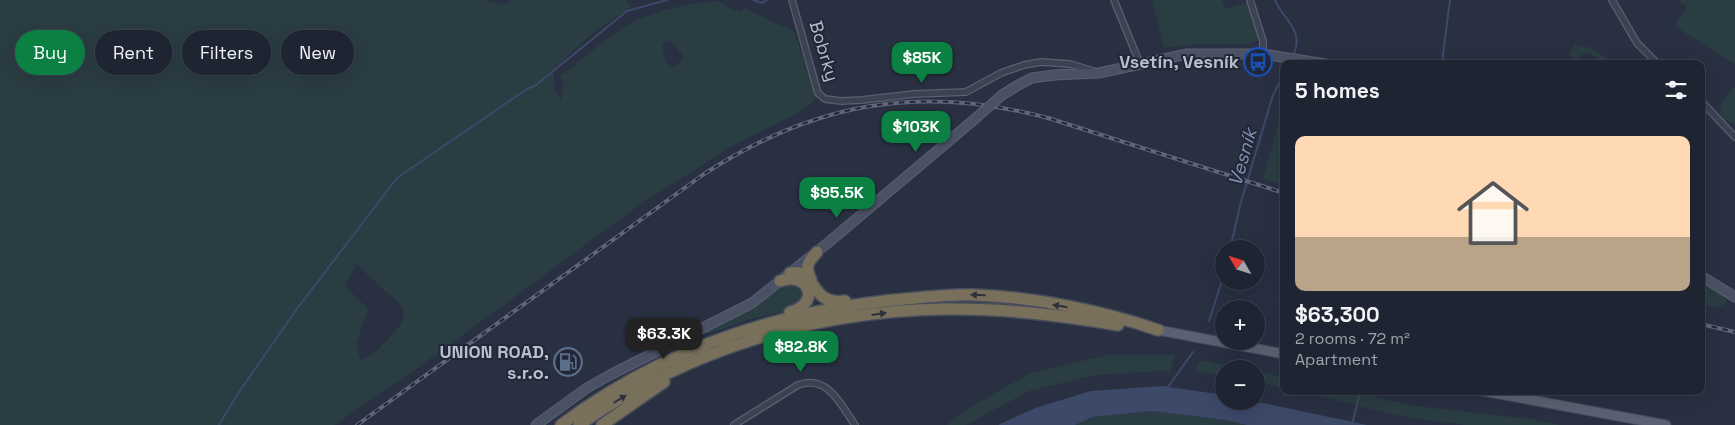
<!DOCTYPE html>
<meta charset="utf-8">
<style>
body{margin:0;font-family:"Space Grotesk",sans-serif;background:#262c3a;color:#f1f3f6;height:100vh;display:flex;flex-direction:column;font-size:19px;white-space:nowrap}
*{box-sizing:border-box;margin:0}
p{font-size:16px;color:#a1a4ac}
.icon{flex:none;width:28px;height:28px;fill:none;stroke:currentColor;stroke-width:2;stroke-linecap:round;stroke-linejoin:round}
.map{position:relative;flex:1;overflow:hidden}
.details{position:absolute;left:1280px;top:60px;width:425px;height:335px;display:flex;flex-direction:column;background:#1e2432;border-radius:10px;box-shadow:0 5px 20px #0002,0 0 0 1px #3c414d}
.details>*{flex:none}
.guide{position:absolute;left:15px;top:30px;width:475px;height:45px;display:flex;gap:10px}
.needle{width:32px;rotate:309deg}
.buttons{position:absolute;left:1215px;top:240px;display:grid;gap:10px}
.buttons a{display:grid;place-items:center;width:50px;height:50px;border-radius:50%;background:#1e2432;box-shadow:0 5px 20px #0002,0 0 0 1px #3c414d;font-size:25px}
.price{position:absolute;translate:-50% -42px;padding:0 11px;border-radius:10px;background:#0b8043;color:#fff;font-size:16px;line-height:32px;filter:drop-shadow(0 1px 2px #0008)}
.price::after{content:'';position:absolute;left:50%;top:30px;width:15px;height:11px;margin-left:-8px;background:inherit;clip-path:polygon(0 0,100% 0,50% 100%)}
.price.on{background:#222;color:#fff}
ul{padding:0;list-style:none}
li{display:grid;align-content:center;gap:10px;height:265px;padding:0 15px}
li span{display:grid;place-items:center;height:155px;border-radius:10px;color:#555}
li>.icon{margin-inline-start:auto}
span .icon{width:90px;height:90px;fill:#fffc;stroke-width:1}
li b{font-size:21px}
h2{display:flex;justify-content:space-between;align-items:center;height:60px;padding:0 15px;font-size:21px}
.chip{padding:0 18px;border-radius:22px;background:#1e2432;box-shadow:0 5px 20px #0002,0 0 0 1px #3c414d;font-size:18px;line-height:45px}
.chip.on{background:#0b8043;color:#fff}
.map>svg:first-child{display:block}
.green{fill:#2a3d43;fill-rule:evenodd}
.water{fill:#3d4969}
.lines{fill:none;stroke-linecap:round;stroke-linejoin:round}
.stream{stroke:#3d4969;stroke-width:2}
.street-casing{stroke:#5a606f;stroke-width:8}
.secondary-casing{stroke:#5a606f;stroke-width:11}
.primary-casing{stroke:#464b5b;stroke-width:11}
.highway-casing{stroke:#474d5c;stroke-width:14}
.street{stroke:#3c4252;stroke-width:5.5}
.secondary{stroke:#4a5165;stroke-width:9}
.primary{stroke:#5a6172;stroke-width:9}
.highway{stroke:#78705a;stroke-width:11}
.rail-casing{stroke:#5f6679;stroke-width:4}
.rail{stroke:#212737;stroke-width:2;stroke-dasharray:5.5;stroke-linecap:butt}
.secondary-bridge-casing{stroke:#5a606f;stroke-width:11;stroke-linecap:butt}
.secondary-bridge{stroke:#4a5165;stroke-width:9}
.oneway{fill:#2e323c}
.labels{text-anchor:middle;stroke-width:4;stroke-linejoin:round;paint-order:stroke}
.street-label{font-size:18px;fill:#b9becc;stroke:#212737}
.poi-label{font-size:18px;font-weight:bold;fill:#b9becc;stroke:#212737;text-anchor:end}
.water-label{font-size:19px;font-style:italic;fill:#8290b2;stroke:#212737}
</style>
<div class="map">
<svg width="1735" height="425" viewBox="0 0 1735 425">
<rect width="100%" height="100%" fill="#283042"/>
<!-- green -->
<path class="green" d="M 0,0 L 486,0 L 488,2 L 507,4 L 510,0 L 626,0 L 632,6 L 592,34 L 557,66 L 554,64 L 554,90 L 561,100 L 564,85 L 560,76 C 583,60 605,37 631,23 C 659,9 689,3 720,1 L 726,7 L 741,12 L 744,7 L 779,25 L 794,31 L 816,95 L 814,101 L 798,113 L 734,145 L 641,204 L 404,378 L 381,392 L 335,425 L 0,425 ZM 671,41 L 684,57 L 676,66 L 672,67 L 666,63 L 662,47 L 666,42 ZM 356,264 L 403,307 L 404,315 L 401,324 L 394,333 L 372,355 L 361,360 L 356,344 L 368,309 L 345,286 Z
M 1152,0 L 1222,0 L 1225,9 L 1248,2 L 1257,31 L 1258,40 L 1249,44 L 1200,44 L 1164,48 Z
M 1677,0 L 1735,0 L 1735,64 L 1682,31 L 1676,26 L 1679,17 L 1686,10 L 1686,6 Z
M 1575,44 L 1580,47 L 1589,47 L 1616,64 C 1601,64 1598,55 1585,53 L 1576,59 L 1569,55 Z
M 1735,87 L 1735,124 L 1722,119 C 1715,106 1727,96 1735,87 Z
M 1284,104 L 1284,186 L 1263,179 Z
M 784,283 L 799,283 L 805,295 L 792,310 L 751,319 L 708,334 L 707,332 L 751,309 Z
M 1701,283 L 1724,296 L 1726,300 L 1725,304 C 1717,309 1710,307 1701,304 Z
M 1107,355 L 1175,355 L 1170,372 L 1159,371 L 1095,375 L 1029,391 L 966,425 L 947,425 L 970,407 L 1031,373 Z
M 1200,360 L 1245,369 L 1224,369 L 1224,377 L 1196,371 Z
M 1256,371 L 1284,377 L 1284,388 L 1256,382 Z
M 1298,391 L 1348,391 L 1416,406 L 1531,419 L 1561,425 L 1466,425 L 1404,417 Z
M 1152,411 L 1226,420 L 1247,425 L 1075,425 L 1092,417 Z"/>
<!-- water -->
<path class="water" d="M 1162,386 L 1224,395 L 1224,401 L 1253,401 L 1367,425 L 1247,425 L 1226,420 L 1152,411 L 1092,417 L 1075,425 L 998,425 L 1035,408 L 1091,391 Z"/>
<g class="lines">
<!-- stream -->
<path class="stream" d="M 753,0 L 762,3 L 767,0
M 1275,0 C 1284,21 1305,30 1293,56
M 1443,64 L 1443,54 L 1450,0
M 1230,249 L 1241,202 L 1273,95 L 1284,74
M 1209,321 L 1224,274
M 1168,387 L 1193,352
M 219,425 L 237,395 L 296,310 L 397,178 L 527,89 L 536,85 L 627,11 L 667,0
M 1352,425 L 1360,391"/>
<defs>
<path id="street" d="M 792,0 L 814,79 L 818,93 L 825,99 L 841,101 L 862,100 L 914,94 L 966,92 L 1001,73 L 1024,65 L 1041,62 L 1070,64 L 1093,71
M 1114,0 L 1140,64
M 1250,0 L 1263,41 L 1263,54
M 1612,0 L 1637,43 L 1658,64
M 1701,101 L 1735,137
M 734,425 L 798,385 C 828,374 841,405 855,425"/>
<path id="secondary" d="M 1002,95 L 1020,84 L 1032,78 L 1054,75 L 1099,73 L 1187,54 L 1263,54 L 1325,64
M 1701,276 L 1735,297
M 536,425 L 587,388 L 610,375 L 752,303 L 829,242 L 976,118"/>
<path id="primary" d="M 1158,330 L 1284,354
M 1483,391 L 1666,425"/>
<path id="highway" d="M 790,273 C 818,267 808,306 845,301
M 811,280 C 805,266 807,263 817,252
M 780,281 C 810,271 821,304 790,312
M 561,425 C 662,350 779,310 905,299 C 928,297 952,294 976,295 C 1034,297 1103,311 1158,330
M 579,425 C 687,350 813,311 945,309 C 1003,308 1060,315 1118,325
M 602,425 L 664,382"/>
</defs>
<!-- street casing -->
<use href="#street" class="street-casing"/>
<!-- secondary casing -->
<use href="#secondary" class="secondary-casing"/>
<!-- primary casing -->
<use href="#primary" class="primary-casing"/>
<!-- highway casing -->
<use href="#highway" class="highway-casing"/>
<!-- street -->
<use href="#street" class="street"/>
<!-- secondary -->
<use href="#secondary" class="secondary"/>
<!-- primary -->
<use href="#primary" class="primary"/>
<!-- highway -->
<use href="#highway" class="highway"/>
<defs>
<path id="rail" d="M 1701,324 L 1735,332
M 357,425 L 704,174 C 815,102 920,84 1048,118 L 1284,193"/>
</defs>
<!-- rail casing -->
<use href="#rail" class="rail-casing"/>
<!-- rail -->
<use href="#rail" class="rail"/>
<defs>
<path id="secondary-bridge" d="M 976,118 L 1002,95"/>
</defs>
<!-- secondary-bridge casing -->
<use href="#secondary-bridge" class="secondary-bridge-casing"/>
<!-- secondary-bridge -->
<use href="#secondary-bridge" class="secondary-bridge"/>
</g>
<!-- one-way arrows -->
<defs><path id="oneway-solid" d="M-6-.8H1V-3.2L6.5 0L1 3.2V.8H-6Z" transform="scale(1.25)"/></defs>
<g class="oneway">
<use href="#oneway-solid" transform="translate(978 295) rotate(-178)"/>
<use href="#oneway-solid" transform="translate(1060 306) rotate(-171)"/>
<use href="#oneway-solid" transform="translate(879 314) rotate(-8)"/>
<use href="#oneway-solid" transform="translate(620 399) rotate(-31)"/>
</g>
<!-- icons -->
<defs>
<symbol id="bus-ring" viewBox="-11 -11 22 22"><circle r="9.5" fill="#212737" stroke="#1a4fb4" stroke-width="1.5"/><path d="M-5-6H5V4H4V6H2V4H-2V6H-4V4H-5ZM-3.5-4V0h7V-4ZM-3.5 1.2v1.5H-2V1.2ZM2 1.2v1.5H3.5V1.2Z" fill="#1a4fb4"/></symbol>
<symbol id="fuel-ring" viewBox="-11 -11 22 22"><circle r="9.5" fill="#212737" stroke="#5c6f8a" stroke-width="1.5"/><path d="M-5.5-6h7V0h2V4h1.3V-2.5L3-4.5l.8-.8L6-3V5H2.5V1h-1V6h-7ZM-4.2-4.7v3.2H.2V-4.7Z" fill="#5c6f8a"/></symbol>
</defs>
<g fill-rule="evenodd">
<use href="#bus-ring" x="1242" y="46" width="32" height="32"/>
<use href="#fuel-ring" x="552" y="346" width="32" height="32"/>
</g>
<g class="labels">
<!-- street labels -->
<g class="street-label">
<text transform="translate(824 51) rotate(73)" y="6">Bobrky</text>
</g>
<!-- poi labels -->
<g class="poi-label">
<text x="1239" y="68">Vsetín, Vesník</text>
<text x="549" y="358">UNION ROAD,<tspan x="549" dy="21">s.r.o.</tspan></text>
</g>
<!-- water labels -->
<g class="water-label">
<text transform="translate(1242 157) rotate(-74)" y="7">Vesník</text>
</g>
</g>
</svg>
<div class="buttons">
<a><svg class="needle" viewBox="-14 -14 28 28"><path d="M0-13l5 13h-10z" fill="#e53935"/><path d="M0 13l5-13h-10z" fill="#a1a4ac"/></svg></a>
<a>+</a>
<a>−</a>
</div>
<b class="price" style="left:922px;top:84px">$85K</b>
<b class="price" style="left:916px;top:153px">$103K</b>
<b class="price" style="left:837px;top:219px">$95.5K</b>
<b class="price on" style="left:664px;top:360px">$63.3K</b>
<b class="price" style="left:801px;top:373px">$82.8K</b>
<div class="guide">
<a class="chip on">Buy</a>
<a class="chip">Rent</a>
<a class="chip">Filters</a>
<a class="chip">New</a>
</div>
<section class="details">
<h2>5 homes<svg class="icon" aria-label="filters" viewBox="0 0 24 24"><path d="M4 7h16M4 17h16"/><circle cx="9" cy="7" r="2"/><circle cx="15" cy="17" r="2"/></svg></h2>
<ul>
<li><span style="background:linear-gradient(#ffd9b3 65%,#b9a48a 0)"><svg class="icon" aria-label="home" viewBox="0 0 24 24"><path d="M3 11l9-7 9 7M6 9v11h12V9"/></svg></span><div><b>$63,300</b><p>2 rooms · 72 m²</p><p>Apartment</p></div></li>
</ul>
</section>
</div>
